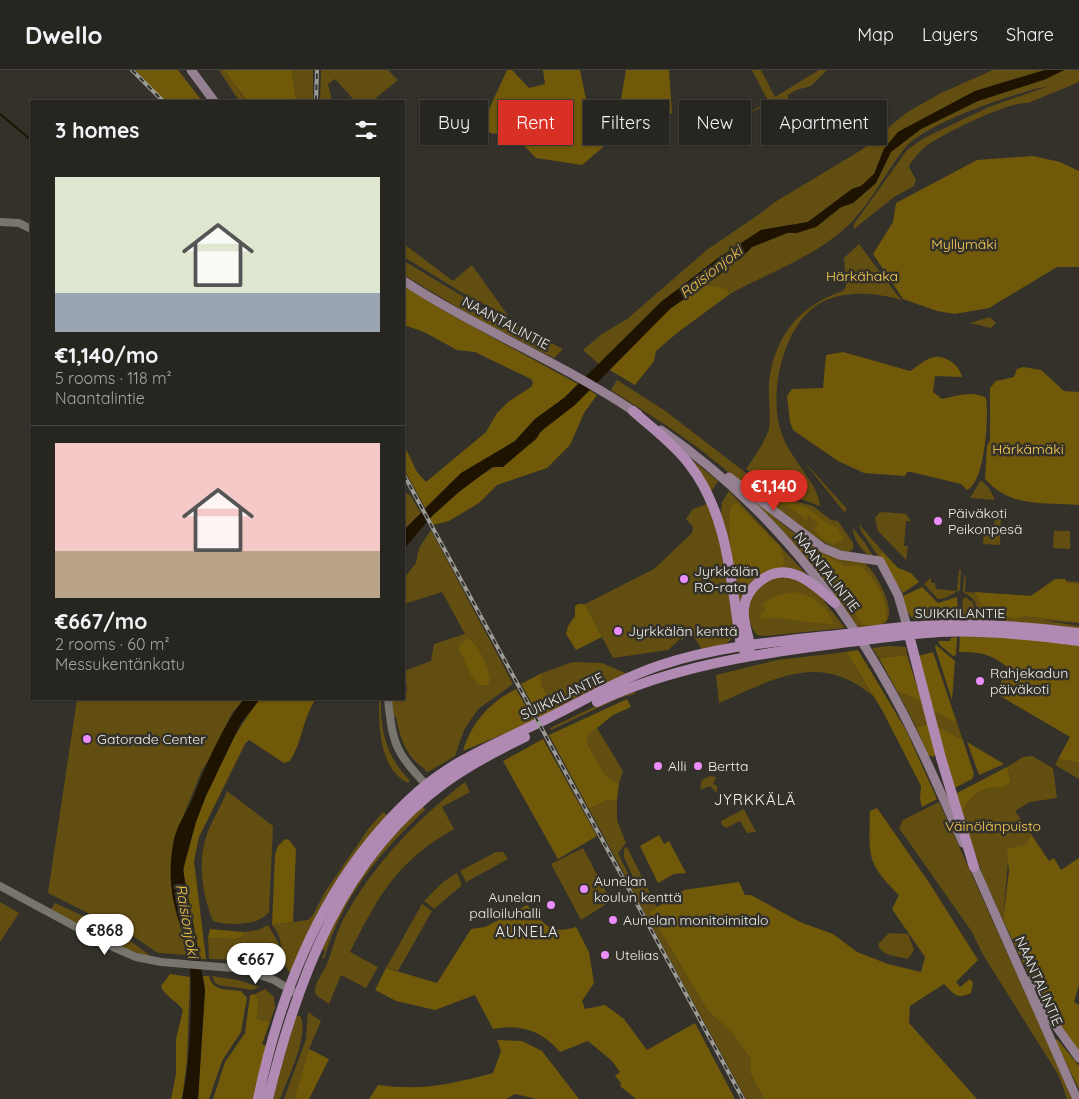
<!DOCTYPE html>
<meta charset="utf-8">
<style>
body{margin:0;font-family:Quicksand,sans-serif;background:#32312d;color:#f1f3f6;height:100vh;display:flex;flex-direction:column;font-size:19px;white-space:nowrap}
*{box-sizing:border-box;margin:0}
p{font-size:16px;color:#a4a5a5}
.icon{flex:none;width:28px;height:28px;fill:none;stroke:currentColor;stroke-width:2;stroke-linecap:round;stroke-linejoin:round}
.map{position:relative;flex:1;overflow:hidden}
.panel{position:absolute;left:30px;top:30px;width:375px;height:600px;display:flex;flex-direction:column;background:#262520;border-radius:0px;box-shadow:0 1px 4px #0004,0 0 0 1px #42423e}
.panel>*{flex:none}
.guide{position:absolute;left:420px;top:30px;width:475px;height:45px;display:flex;gap:10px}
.price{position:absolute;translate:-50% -42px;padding:0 11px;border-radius:18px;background:#fff;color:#222;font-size:16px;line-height:32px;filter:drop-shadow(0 1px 2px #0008)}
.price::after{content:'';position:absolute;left:50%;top:30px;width:15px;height:11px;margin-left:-8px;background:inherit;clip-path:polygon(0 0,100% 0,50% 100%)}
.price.selected{background:#d93025;color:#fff}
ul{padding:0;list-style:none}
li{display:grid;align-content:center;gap:10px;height:265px;padding:0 25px}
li+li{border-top:1px solid #42423e}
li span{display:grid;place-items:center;height:155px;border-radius:0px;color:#555}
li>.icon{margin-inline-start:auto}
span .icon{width:90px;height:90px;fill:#fffc;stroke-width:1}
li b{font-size:21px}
h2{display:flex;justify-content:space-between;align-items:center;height:60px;padding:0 25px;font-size:21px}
.pill{padding:0 18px;border-radius:0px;background:#262520;box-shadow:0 1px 4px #0004,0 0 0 1px #42423e;font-size:18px;line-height:45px}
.pill.selected{background:#d93025;color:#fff}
header{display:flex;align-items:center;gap:30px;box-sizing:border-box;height:70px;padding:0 25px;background:#262520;border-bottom:1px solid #42423e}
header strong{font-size:24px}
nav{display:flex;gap:28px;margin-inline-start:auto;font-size:18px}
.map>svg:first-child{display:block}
.green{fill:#634e11}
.forest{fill:#71590a}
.water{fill:#1d1300}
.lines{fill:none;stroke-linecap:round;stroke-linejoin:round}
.stream{stroke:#1d1300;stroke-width:2}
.tertiary{stroke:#78756e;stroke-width:8}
.secondary{stroke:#948090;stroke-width:9}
.primary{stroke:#b08ab2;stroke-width:10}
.rail-casing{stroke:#9d9b96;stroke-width:4}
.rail{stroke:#33312a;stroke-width:2;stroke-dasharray:5.5;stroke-linecap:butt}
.poi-dot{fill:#eb8dfb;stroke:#33312a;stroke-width:2}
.labels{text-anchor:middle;stroke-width:5;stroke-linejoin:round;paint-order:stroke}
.park-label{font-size:14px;fill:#fccf54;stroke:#33312a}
.street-label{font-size:14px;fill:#efeeea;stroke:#33312a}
.poi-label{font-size:14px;fill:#efeeea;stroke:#33312a;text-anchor:start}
.water-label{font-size:15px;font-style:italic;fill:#f0c346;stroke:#33312a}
.neighbourhood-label{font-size:15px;letter-spacing:1px;fill:#efeeea;stroke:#33312a}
</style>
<header>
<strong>Dwello</strong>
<nav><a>Map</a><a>Layers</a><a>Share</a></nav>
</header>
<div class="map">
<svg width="1079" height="1029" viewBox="0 0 1079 1029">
<rect width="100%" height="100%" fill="#33312a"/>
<!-- green -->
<path class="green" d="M 219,0 L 224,0 C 233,9 238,22 247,31 L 239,31 Z
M 292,0 L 313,0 L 313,31 L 295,31 L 296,27 Z
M 321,0 L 388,0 L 398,10 L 372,31 L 355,31 L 335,9 L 328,14 L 332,31 L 320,31 Z
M 752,0 L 761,0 L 775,27 L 819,0 L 827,0 L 811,16 L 796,20 L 788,25 L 789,33 L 787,39 L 762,37 L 744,46 L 768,31 Z
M 993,0 L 1045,0 L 975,21 L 898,62 L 884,79 L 874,104 L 861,116 L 852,119 L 808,152 L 761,160 L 717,189 L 661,232 L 599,294 L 583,280 L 602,264 L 627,249 L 708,179 L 761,143 L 775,132 L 863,79 L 906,43 L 941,23 Z
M 1064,0 L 1079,0 L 1079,12 L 1028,33 C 1007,32 952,60 932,72 C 923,77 916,86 910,94 L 909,97 L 916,110 L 914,116 L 894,127 L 854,159 L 854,154 L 907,80 L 924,68 L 989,37 L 1049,16 C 1017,22 923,54 904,79 C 883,106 868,139 842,161 C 809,189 768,203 730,224 L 729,221 L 705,215 L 722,203 L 728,195 L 740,189 L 752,177 L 787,163 L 816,157 L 841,137 L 853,133 L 876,113 L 890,82 L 921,59 L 978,31 L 1046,9 Z
M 404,174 L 453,211 L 472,195 L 509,247 L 466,225 L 404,187 Z
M 859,174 L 901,230 C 876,223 847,220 822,232 C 783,253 768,323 781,362 C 789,388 819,414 820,436 L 778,421 L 746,399 C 752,391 767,368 769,359 C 771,344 768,328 769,313 C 774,266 800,235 843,221 L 846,217 L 844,188 Z
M 404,191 L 487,241 L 563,279 L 554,288 L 477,249 L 404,205 Z
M 990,247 L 996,253 L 991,258 L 970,253 Z
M 617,310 L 664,340 L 763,416 L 794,431 L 813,436 L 831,450 L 838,451 L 853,473 L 853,479 L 849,482 C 817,480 725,397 694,375 C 667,355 639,338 611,320 Z
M 691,389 L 718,411 L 711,422 Z
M 802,389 L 847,439 L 844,442 Z
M 981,410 L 989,418 L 995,430 L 970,428 Z
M 729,421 L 807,505 L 767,503 L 741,546 L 730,479 L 721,445 L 722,432 Z
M 404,422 L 410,425 L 421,443 L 404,460 Z
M 751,429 C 771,443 791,463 813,475 C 827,482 856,484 867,495 C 877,505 898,542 885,553 C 880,558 867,558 859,559 L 808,490 Z
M 710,433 L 722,476 L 734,561 C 731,577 717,577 703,581 L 691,562 L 685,565 L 682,572 L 681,568 L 668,580 L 613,588 L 585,534 L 654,499 L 692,463 L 693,457 L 686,449 L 693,439 Z
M 884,442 L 906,444 L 911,451 L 906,451 L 904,476 L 908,476 L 906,490 L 878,461 L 875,448 L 879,443 Z
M 995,446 L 1001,446 L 1000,475 L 983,474 L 984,457 L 994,457 Z
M 859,454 L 883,482 L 878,486 L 861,461 Z
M 853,458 L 865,473 L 873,486 C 863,485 853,468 853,458 Z
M 431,460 L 513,614 L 478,639 L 464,660 L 455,686 L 428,702 L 425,701 L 425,699 C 406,687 400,668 396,647 L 394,647 L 391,629 L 397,629 L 398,631 L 404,629 L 407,619 L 404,601 L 431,591 L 434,574 L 465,564 L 442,522 L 404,534 L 404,508 L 416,493 L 419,478 Z
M 1054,461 L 1070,461 L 1070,479 L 1053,478 Z
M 959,500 L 961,500 L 960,520 L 945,528 L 938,529 L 924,514 L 931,508 L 931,513 L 935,513 L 936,519 L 957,521 Z
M 966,505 L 965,522 L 1031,526 L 1056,510 L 1079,512 L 1079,553 L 1042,550 L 1079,556 L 1079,560 L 999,550 L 999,547 L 986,546 L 977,543 C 975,530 976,530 963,522 L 964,508 Z
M 775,507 L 797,508 L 817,522 L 845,558 L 765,566 L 757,565 C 746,553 744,528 757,517 C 762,513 769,510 775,507 Z
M 965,527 L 973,532 L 975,544 L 985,550 L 961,549 L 963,529 Z
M 889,576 L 906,577 L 907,585 L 879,588 L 872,578 Z
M 846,582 L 873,626 C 819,581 775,609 719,633 L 716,605 L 777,590 Z
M 573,592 L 602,593 L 630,605 L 558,639 C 549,627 538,619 542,603 Z
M 897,621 L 922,632 L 928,654 L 916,657 Z
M 635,622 L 635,624 L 619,628 L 551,660 L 550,658 L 604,632 Z
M 77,629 L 244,629 L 232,643 L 211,687 L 202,700 L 174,769 L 171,813 L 188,885 L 158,883 L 130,864 L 48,823 Z
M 379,629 L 381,629 C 380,662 387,687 410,711 L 408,713 C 379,699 379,656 379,629 Z
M 930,640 L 957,653 L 963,670 L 935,655 Z
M 597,658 L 623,701 L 619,714 L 605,705 L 587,673 L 587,666 Z
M 1032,686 L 1053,698 L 1057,728 L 1030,732 L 1015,741 L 1031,764 L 1026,774 L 1009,778 L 1003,850 L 983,806 L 961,744 C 971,725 981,716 1003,718 L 1011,707 L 1007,697 L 1023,687 Z
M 1058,689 L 1079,693 L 1079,709 L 1055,695 Z
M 710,706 L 716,707 L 713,714 L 717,716 L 717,723 L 710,716 L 700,720 L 702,710 Z
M 465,712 L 470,722 L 442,737 L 454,759 C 396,792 379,825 350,882 L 378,897 L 366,918 L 341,905 L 329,934 L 316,925 C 312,915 323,904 327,894 C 333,879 336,862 344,848 C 373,795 417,749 465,712 Z
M 227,721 L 273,756 L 269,842 C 259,856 228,856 213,851 C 203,827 198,796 205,771 C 209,754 221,738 227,721 Z
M 608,730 L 617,730 L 617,750 L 626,773 L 618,783 L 630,808 L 628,811 L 589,739 Z
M 939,732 L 1073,1029 L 1067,1029 L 1059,1006 L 982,883 L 972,862 L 899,758 L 903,750 Z
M 422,735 L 425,740 C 379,784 343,825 324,889 L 322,888 L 325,881 L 321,879 L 343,833 L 376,785 Z
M 744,739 L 756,762 L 747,763 L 740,751 L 726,758 L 722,755 L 721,751 Z
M 383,742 L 387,745 L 380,756 C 341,803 313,842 293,900 L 289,902 C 279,888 285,868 272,855 L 308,850 L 313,845 L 325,822 L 369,758 Z
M 627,777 L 657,837 L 649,842 L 707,940 L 732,963 L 751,989 L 750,1003 L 764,1029 L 746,1029 L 630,816 L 634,809 L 624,787 L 624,779 Z
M 583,778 L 611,831 L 581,850 L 551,794 Z
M 496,782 L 503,782 L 508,789 L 466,812 L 460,801 Z
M 457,803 L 462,815 L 434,839 L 424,831 L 443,812 Z
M 0,832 L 19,843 L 0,872 Z
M 55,833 L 120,863 L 153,888 L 117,876 L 51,840 Z
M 422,834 L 432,841 L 398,901 L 386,898 Z
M 268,855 L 278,872 L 283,900 L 247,890 L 209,889 L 208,868 L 234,869 L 243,866 L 244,862 L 258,860 Z
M 889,863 L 908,864 L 914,880 L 908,889 C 898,886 881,887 878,874 Z
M 212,906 L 238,910 L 259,917 L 252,920 L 219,915 L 215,913 Z
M 265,919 L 274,927 L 275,938 L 270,952 L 257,949 L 259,931 L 255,924 Z
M 308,942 L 321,951 L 309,979 L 294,1029 L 284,1029 L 306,969 Z
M 296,946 L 300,946 C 310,964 287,1010 280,1029 L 271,1029 Z"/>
<!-- forest -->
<path class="forest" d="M 135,0 L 178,0 L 202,31 L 165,31 Z
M 224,0 L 292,0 L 296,28 L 295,31 L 247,31 Z
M 507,0 L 512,0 L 529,18 L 545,14 L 543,0 L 580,0 L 586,29 L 620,35 L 626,0 L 669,0 L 672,44 L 666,42 L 666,32 L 664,31 L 652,41 L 638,47 L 582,95 L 536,88 L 515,66 L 490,63 L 483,52 Z
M 1033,86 L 1060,92 L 1079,101 L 1079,197 L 1057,197 L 989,238 L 955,244 L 937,241 L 903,229 L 873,184 L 893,152 L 896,133 L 977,90 Z
M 705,215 L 727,219 L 730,224 L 677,263 L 656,281 L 654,291 L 635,315 L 608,299 L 671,238 Z
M 404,216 L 446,242 L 578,314 L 564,328 L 535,349 L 515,371 L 455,409 L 425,438 L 404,399 L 404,375 L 417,402 L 426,412 L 486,362 L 497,343 L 508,332 L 531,317 L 533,313 L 531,309 L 475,282 L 457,280 L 424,262 L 404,255 Z
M 843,282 L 910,301 C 917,297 924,290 931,288 C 943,283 960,295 962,307 L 935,306 L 933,322 L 942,329 C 956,326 974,320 986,328 C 989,346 985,413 967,420 L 961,414 L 911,402 L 907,402 L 905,406 L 864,403 L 838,391 L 793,360 L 790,352 L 787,326 L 792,319 L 823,318 L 826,285 Z
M 1023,297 L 1041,300 L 1064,321 L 1079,322 L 1079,435 C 1042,432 1011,438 985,409 L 987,376 L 990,370 L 990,318 L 996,311 L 1014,307 L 1017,299 Z
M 589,320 L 597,325 L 584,343 L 570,375 L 547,398 L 497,415 L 479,433 L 449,451 L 433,455 L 430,449 C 458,414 500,396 535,370 C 548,350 572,337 589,320 Z
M 770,424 L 809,439 L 828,454 L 838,458 L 844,470 L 832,474 L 818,465 L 814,459 L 818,455 L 808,444 L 807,450 Z
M 736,433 L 780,476 L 785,493 L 781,498 C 768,497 755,506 746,516 L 742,515 C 731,501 727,453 731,436 Z
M 883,482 L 898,498 L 911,503 L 919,512 L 903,523 L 878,486 Z
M 821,483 L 846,496 L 859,495 C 876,508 887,528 886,550 L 878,555 L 863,555 L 830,511 L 831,503 L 820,489 Z
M 1055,509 L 1065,509 L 1067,513 L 1079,514 L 1079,552 L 1026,546 L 1015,548 L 992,544 L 984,541 L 975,522 L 1031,526 Z
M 922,517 L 938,533 L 957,527 L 958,548 L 915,550 C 906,544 905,534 903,526 Z
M 795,522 C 814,527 828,535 834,555 L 777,548 L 761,549 L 761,544 L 766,541 L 762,534 C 772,526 783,524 795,522 Z
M 578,534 L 585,534 L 602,567 L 576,580 L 566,564 L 568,556 L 575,546 L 575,536 Z
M 967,565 L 1028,568 L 1079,574 L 1079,693 L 1058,689 L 1070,667 L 995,623 L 1009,598 C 990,584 982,582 959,582 L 960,566 Z
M 957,567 L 956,585 L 953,586 L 940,575 L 938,571 L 950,571 L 951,568 Z
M 467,568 C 479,573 488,598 490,610 L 488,615 L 478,615 L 471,605 L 459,579 L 460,575 Z
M 936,575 L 955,591 L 952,630 L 935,577 Z
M 858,580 L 906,660 L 937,729 L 922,737 L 920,729 L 921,716 L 882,640 L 846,582 Z
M 933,582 L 957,653 L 930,640 L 918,586 Z
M 907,585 L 922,632 L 897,621 L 879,588 Z
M 542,603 C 538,620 550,626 558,639 L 540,648 L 521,614 Z
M 516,619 L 534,651 L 463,681 C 472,652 489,633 516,619 Z
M 260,629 L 316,629 C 302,649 303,671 290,691 L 284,693 L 249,670 L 245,674 L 199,767 L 194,791 L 206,889 L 200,889 C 196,867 192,846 188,825 C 186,816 183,807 184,798 C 188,748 229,668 260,629 Z
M 627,629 L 631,637 L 613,645 L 587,666 L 587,673 L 605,705 L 619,714 L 617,730 L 608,730 L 589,739 L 549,665 Z
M 928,654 L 937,683 L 933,687 L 928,685 L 916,657 Z
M 935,655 L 963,670 L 974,704 L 972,709 L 953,719 Z
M 543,669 L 597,766 L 558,789 L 503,691 Z
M 967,672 L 1004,694 L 979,705 Z
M 1007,697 C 1011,707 1013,712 1003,718 C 981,716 971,725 961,744 L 955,724 Z
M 877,738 L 930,814 L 978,890 L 956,912 L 960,917 L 970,909 L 973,913 L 971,923 C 957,930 954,924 944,914 L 910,936 L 909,953 L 977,1029 L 764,1029 L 750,1003 L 751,989 L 732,963 L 707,940 L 649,842 L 684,820 L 739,812 L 745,825 L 751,825 L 800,852 L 833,864 L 857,882 L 888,894 L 921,902 L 925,887 L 892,839 L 899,825 C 866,792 869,787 870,741 Z
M 1031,764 L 1049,791 L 1054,788 L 1061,800 L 1079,788 L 1079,914 L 1074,932 L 1079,935 L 1079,982 L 1042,927 L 1025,897 L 1003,850 L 1009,801 L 1007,781 L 1009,778 L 1026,774 Z
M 659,765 L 664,774 L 669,771 L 686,803 L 674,804 L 658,813 L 640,776 Z
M 285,769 L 289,770 L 296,779 L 293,852 L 272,855 L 275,785 L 278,776 Z
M 527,835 C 545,854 549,865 576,857 L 589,882 L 594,913 L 582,931 L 585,939 L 605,935 L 624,949 L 647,980 L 695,953 L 735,1029 L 636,1029 L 620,1016 L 621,1013 L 615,1006 L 620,1002 L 612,991 L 588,971 L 560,982 C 541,960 520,954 493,959 L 475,925 L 435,940 L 396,931 L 375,920 L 386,898 L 437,913 L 471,859 L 485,857 Z
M 210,859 L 244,862 L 243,866 L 234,869 L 208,868 Z
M 170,904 L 190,907 L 187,991 L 182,1029 L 171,1029 L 176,1004 L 176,969 L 183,940 C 177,931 164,926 161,916 Z
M 203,906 L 209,906 C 213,922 227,919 241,921 L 247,928 L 241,962 L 222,991 L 209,1029 L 198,1029 L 205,920 Z
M 255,924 L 259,931 L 257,949 L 270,952 L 262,974 L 266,976 L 254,1029 L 213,1029 L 225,992 L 245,963 L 250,925 Z
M 1057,969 L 1079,996 L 1079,1019 L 1055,971 Z
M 497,970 L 522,971 L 542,981 L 579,1029 L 537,1029 L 515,1024 L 506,1029 L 369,1029 L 378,1015 C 421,1021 452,1014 493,1003 L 501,981 Z
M 309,979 L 329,989 L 309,1029 L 294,1029 Z"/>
<!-- water -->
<path class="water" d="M 1045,0 L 1064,0 L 1046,9 L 978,31 L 921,59 L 891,82 L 876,113 L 853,133 L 841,137 L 816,157 L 797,163 L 787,163 L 752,177 L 740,189 L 728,195 L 722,203 L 671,238 L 575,335 L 540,362 L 537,368 L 503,397 L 492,397 L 459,422 L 431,447 L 404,479 L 404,460 L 461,403 L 515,371 L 535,349 L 564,328 L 661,232 L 717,189 L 761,160 L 808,152 L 852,119 L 861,116 L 874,104 L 884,79 L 898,62 L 975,21 Z
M 244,629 L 260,629 L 241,653 L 206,726 L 196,752 L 183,800 L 205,920 L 198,1029 L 182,1029 C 190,999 195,908 187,878 C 181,856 172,835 171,812 C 170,798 171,783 174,770 C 177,754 188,741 194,725 C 207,692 222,657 244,629 Z"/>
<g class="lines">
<!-- stream -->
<path class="stream" d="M 0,44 L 31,70"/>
<!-- tertiary -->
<path class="tertiary" d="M 0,152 L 19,153 L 31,159
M 388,629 C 393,678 396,682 430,719
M 0,816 L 113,877 L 136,887 L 161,892 L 244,899 L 274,910 L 299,925"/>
<!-- secondary -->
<path class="secondary" d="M 191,0 L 214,31
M 404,211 C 479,260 563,293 638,344
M 661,360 C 754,424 831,514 886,612 C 916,664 939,719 963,773
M 729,407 L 823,478 L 840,485 L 880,491 L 898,525 L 909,563
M 972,792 L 1077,1029
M 1029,911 L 1051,949 L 1079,988"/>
<!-- primary -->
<path class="primary" d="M 633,341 C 652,358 674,374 689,394 C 729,445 731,514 741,576 L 744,580
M 909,565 L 941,688 L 974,797
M 750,580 C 750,566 742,553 744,538 C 745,528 751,518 759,512 C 787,488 814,514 835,533
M 597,632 C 671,597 754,584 834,574 C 869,570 904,564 940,562 C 986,560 1033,565 1079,571
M 258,1029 C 281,917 326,807 411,728 C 448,693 487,678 532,656 C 575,636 616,610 661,595 C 715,577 771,572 827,566 C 858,563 890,557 921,556 C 974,553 1027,556 1079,563
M 268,1029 C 297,909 342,787 446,712 C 471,694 498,680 525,667"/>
<defs>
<path id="rail" d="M 132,0 L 163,31
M 316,31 L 317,0
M 404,405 L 743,1029"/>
</defs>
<!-- rail casing -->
<use href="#rail" class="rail-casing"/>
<!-- rail -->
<use href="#rail" class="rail"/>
</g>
<!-- markers -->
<g class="poi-dot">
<circle cx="938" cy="451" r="5"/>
<circle cx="684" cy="509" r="5"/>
<circle cx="618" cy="561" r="5"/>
<circle cx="980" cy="611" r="5"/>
<circle cx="87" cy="669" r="5"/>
<circle cx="658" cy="696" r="5"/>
<circle cx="698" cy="696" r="5"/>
<circle cx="584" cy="819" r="5"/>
<circle cx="551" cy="835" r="5"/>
<circle cx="613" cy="850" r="5"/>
<circle cx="605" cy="885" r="5"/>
</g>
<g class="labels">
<!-- park labels -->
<g class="park-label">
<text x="964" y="179">Myllymäki</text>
<text x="862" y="211">Härkähaka</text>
<text x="1028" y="384">Härkämäki</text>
<text x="993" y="761">Väinölänpuisto</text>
</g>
<!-- street labels -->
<g class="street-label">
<text transform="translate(506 253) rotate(28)" y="5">NAANTALINTIE</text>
<text transform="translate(827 502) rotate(52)" y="5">NAANTALINTIE</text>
<text x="960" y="548">SUIKKILANTIE</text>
<text transform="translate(562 626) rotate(-26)" y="5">SUIKKILANTIE</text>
<text transform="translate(1039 911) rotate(66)" y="5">NAANTALINTIE</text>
</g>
<!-- poi labels -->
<g class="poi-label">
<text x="948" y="448">Päiväkoti<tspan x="948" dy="16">Peikonpesä</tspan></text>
<text x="694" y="506">Jyrkkälän<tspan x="694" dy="16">RO-rata</tspan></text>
<text x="628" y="566">Jyrkkälän kenttä</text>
<text x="990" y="608">Rahjekadun<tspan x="990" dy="16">päiväkoti</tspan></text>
<text x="97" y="674">Gatorade Center</text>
<text x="668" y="701">Alli</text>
<text x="708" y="701">Bertta</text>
<text x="594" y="816">Aunelan<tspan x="594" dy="16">koulun kenttä</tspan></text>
<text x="541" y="832" text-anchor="end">Aunelan<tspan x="541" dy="16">palloiluhalli</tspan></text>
<text x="623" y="855">Aunelan monitoimitalo</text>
<text x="615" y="890">Utelias</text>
</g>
<!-- water labels -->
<g class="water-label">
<text transform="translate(711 202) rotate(-38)" y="5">Raisionjoki</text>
<text transform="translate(187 851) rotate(80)" y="5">Raisionjoki</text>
</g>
<!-- neighbourhood labels -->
<g class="neighbourhood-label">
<text x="755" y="735">JYRKKÄLÄ</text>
<text x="527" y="867">AUNELA</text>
</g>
</g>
</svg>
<b class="price selected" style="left:774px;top:442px">€1,140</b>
<b class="price" style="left:105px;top:886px">€868</b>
<b class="price" style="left:256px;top:915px">€667</b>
<div class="guide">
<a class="pill">Buy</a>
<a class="pill selected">Rent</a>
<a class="pill">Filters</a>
<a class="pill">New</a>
<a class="pill">Apartment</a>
</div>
<section class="panel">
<h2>3 homes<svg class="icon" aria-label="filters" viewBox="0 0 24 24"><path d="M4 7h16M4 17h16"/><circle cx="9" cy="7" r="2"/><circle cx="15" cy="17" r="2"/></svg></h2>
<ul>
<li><span style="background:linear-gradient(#dfe7d0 75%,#9aa5b1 0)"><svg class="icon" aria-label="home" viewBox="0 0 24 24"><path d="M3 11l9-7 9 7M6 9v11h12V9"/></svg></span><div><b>€1,140/mo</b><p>5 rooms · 118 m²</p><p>Naantalintie</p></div></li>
<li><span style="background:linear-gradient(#f6c9c9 70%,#b9a48a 0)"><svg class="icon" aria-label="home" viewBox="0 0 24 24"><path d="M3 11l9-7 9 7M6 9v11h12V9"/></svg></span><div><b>€667/mo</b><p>2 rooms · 60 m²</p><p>Messukentänkatu</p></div></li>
</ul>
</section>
</div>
